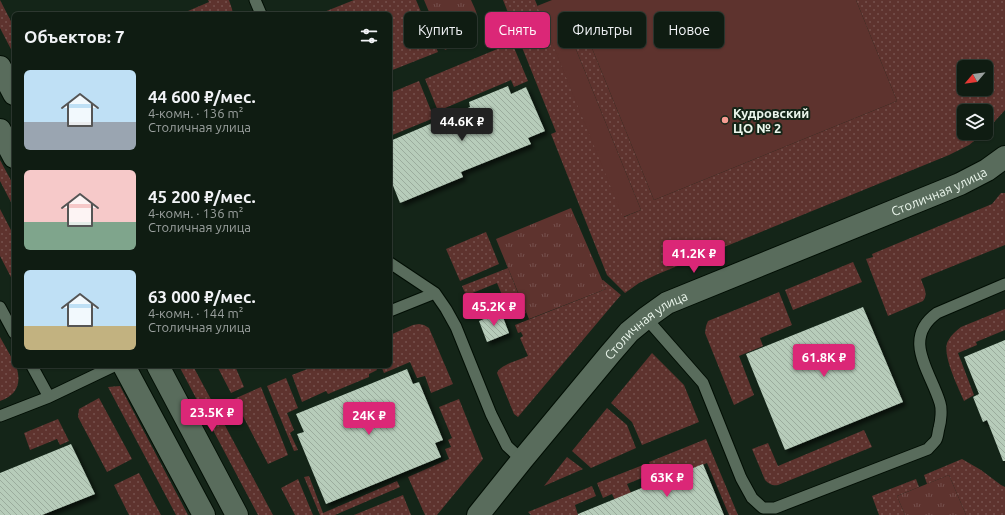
<!DOCTYPE html>
<html lang="ru">
<meta charset="utf-8">
<style>
body{margin:0;font-family:Ubuntu,sans-serif;background:#18251b;color:#f1f3f6;height:100vh;display:flex;flex-direction:column;font-size:15px;white-space:nowrap}
*{box-sizing:border-box;margin:0}
p{font-size:13px;color:#9ba19f}
.icon{flex:none;width:22px;height:22px;fill:none;stroke:currentColor;stroke-width:2;stroke-linecap:round;stroke-linejoin:round}
.map{position:relative;flex:1;overflow:hidden}
.drawer{position:absolute;left:12px;top:12px;width:380px;height:356px;display:flex;flex-direction:column;background:#0f1c12;border-radius:6px;box-shadow:0 1px 3px #0004,0 0 0 1px #2f3a32}
.drawer>*{flex:none}
.guide{position:absolute;left:404px;top:12px;width:380px;height:36px;display:flex;gap:8px}
.needle{width:26px;rotate:241deg}
.buttons{position:absolute;left:957px;top:60px;display:grid;gap:8px}
.buttons a{display:grid;place-items:center;width:36px;height:36px;border-radius:6px;background:#0f1c12;box-shadow:0 1px 3px #0004,0 0 0 1px #2f3a32;font-size:20px}
.price{position:absolute;translate:-50% -34px;padding:0 9px;border-radius:4px;background:#db2777;color:#fff;font-size:13px;line-height:26px;filter:drop-shadow(0 1px 2px #0008)}
.price::after{content:'';position:absolute;left:50%;top:24px;width:12px;height:9px;margin-left:-6px;background:inherit;clip-path:polygon(0 0,100% 0,50% 100%)}
.price.active{background:#222;color:#fff}
ul{padding:0;list-style:none}
li{display:flex;align-items:center;gap:12px;height:100px;padding:0 12px}
li span{display:grid;place-items:center;flex:none;width:112px;height:80px;border-radius:6px;color:#555}
li>.icon{margin-inline-start:auto}
span .icon{width:48px;height:48px;fill:#fffc;stroke-width:1}
li b{font-size:17px}
h2{display:flex;justify-content:space-between;align-items:center;height:48px;padding:0 12px;font-size:17px}
.tag{padding:0 14px;border-radius:6px;background:#0f1c12;box-shadow:0 1px 3px #0004,0 0 0 1px #2f3a32;font-size:14px;line-height:36px}
.tag.active{background:#db2777;color:#fff}
.map>svg:first-child{display:block}
.grass{fill:url(#grass-dots);fill-rule:evenodd}
.park{fill:url(#park-tufts)}
.pitch{fill:#5e332e}
.building{fill:url(#building-back-hatch);filter:url(#shadow)}
.lines{fill:none;stroke-linecap:round;stroke-linejoin:round}
.lane-casing{stroke:#020e04;stroke-width:13}
.street-casing{stroke:#020e04;stroke-width:24}
.lane{stroke:#596c5c;stroke-width:11}
.street{stroke:#596c5c;stroke-width:22}
.poi-dot{fill:#f59c92;stroke:#142518;stroke-width:1.5}
.labels{text-anchor:middle;stroke-width:4;stroke-linejoin:round;paint-order:stroke}
.poi-label{font-size:13px;font-weight:bold;fill:#ecf7ed;stroke:#142518;text-anchor:start}
.street-label{font-size:13px;fill:#ecf7ed;stroke:#142518}
</style>
<div class="map">
<svg width="1005" height="515" viewBox="0 0 1005 515">
<defs>
<pattern id="grass-dots" width="8" height="8" patternUnits="userSpaceOnUse"><rect width="8" height="8" fill="#5e332e"/><path d="M2 2h.1M6 6h.1" fill="none" stroke="#75514d" stroke-width="1.8" stroke-linecap="round"/></pattern>
<pattern id="park-tufts" width="24" height="20" patternUnits="userSpaceOnUse"><rect width="24" height="20" fill="#5e332e"/><path d="M3 7l-1-3M5 7V3M7 7l1-3M15 17l-1-3M17 17v-4M19 17l1-3" fill="none" stroke="#75514d"/></pattern>
<pattern id="building-back-hatch" width="6" height="6" patternUnits="userSpaceOnUse"><rect width="6" height="6" fill="#b7ccba"/><path d="M-1 5l2 2M0 0l6 6M5-1l2 2" fill="none" stroke="#9bac9d"/></pattern>
<filter id="shadow"><feDropShadow dx="3.5" dy="3.5" stdDeviation="2" flood-color="#0009"/></filter>
</defs>
<rect width="100%" height="100%" fill="#142518"/>
<!-- grass -->
<path class="grass" d="M 0,0 L 14,27 L 14,55 L 0,28 Z
M 208,0 L 229,0 L 232,9 L 233,14 L 181,14 L 209,2 Z
M 354,0 L 416,0 L 438,52 L 390,71 L 390,14 L 319,14 Z
M 503,0 L 535,0 L 624,217 L 641,210 L 573,42 L 587,36 L 654,200 L 897,101 L 856,0 L 1005,0 L 1005,110 L 986,131 L 986,111 L 964,111 L 964,133 L 984,133 L 969,145 L 949,155 L 658,274 L 639,283 L 625,293 L 607,275 L 551,134 L 556,132 ZM 964,67 L 986,67 L 986,89 L 964,89 Z
M 512,43 L 528,81 L 514,87 L 511,80 L 438,111 L 425,79 Z
M 419,81 L 434,118 L 390,136 L 390,93 Z
M 0,160 L 14,186 L 14,208 L 0,181 Z
M 1001,193 L 1005,193 L 1005,245 L 921,279 C 923,286 929,294 923,301 L 888,316 L 866,259 L 873,257 L 872,254 L 992,204 Z
M 0,209 L 14,236 L 14,283 L 0,256 Z
M 486,232 L 499,264 L 460,281 L 446,249 Z
M 853,262 L 862,282 L 793,310 L 785,290 Z
M 508,268 L 526,313 L 512,319 L 506,306 L 508,305 L 507,301 L 505,302 L 497,283 L 470,294 C 465,294 464,291 462,286 Z
M 602,280 L 603,280 L 621,295 L 614,303 L 518,417 L 514,414 L 497,373 C 500,365 519,360 528,356 L 520,338 L 523,336 L 521,332 L 518,333 L 515,325 L 606,289 Z
M 779,292 L 792,325 L 760,338 L 763,346 L 739,356 L 754,395 L 734,405 L 705,333 L 706,326 L 708,321 Z
M 1005,309 L 1005,330 L 976,342 L 977,345 L 958,353 L 974,395 L 964,401 C 958,387 941,353 948,341 C 951,335 956,331 961,327 Z
M 419,324 L 424,325 L 429,328 L 453,384 L 431,393 L 425,376 L 417,378 L 410,362 L 384,373 L 381,366 L 390,366 L 390,335 L 413,325 Z
M 0,337 L 14,362 L 14,366 L 16,366 C 22,383 17,395 0,401 Z
M 652,353 L 684,385 L 699,422 L 642,445 L 632,422 L 611,403 Z
M 179,366 L 193,366 L 273,515 L 258,515 Z
M 217,366 L 235,366 L 244,387 L 231,393 Z
M 315,366 L 375,366 L 377,370 L 369,374 L 369,377 L 328,394 L 326,391 L 302,402 L 292,375 Z
M 286,378 L 298,408 L 287,413 L 294,430 L 290,433 L 298,450 L 294,451 L 267,386 Z
M 120,386 L 188,515 L 176,515 L 108,387 Z
M 261,387 L 288,455 L 268,464 L 234,399 Z
M 99,398 L 132,459 L 107,472 L 78,417 L 79,409 Z
M 459,399 L 483,459 L 437,515 L 425,515 L 408,477 L 449,459 L 445,449 L 451,447 L 448,440 L 452,438 L 439,407 Z
M 607,408 L 627,425 L 636,448 L 591,468 L 572,451 Z
M 58,419 L 69,441 L 60,445 L 57,439 L 30,450 L 24,433 Z
M 864,430 L 872,447 L 778,485 C 772,486 769,484 765,480 L 752,449 L 768,443 L 778,466 Z
M 706,439 L 738,515 L 729,515 L 707,463 L 666,480 L 663,473 L 655,477 L 649,462 Z
M 567,457 L 583,469 L 544,486 Z
M 962,459 L 981,470 L 1001,485 L 1005,487 L 1005,515 L 966,515 L 949,475 L 927,484 L 924,475 Z
M 643,465 L 647,476 L 627,484 L 631,493 L 615,500 L 612,494 L 603,498 L 597,483 Z
M 139,473 L 161,515 L 129,515 L 114,485 Z
M 309,476 L 323,513 L 397,481 L 400,487 L 335,515 L 320,515 L 304,477 Z
M 298,479 L 313,515 L 295,515 L 281,488 Z
M 916,479 L 919,487 L 897,496 L 905,515 L 879,515 L 872,496 Z
M 592,486 L 596,496 L 575,505 L 578,515 L 531,515 L 528,512 Z
M 403,495 L 411,515 L 354,515 Z"/>
<!-- park -->
<path class="park" d="M 424,0 L 471,0 C 473,5 476,10 477,15 C 480,36 461,43 445,50 Z
M 571,208 L 606,289 L 529,319 L 496,239 Z
M 949,475 L 966,515 L 905,515 L 897,496 Z"/>
<!-- pitch -->
<path class="pitch" d="M 552,0 L 856,0 L 897,101 L 654,200 L 587,36 L 573,42 L 641,210 L 623,217 L 537,6 Z"/>
<!-- building -->
<path class="building" d="M 508,86 L 511,94 L 526,87 L 545,131 L 528,138 L 531,144 L 461,172 L 463,177 L 400,203 L 390,178 L 390,141 L 470,107 L 469,102 Z
M 863,307 L 903,402 L 785,450 L 746,354 Z
M 501,312 L 509,333 L 487,342 L 479,321 Z
M 1005,340 L 1005,461 L 1003,461 L 987,420 L 983,422 L 973,397 L 979,394 L 964,357 Z
M 407,369 L 413,384 L 419,382 L 443,440 L 435,443 L 441,457 L 326,504 L 297,434 L 304,432 L 296,414 Z
M 71,444 L 95,494 L 42,515 L 0,515 L 0,473 Z
M 703,464 L 724,515 L 578,515 L 578,514 L 661,480 L 661,481 Z"/>
<g class="lines">
<defs>
<path id="lane" d="M 255,0 L 261,14
M 390,263 L 435,293 L 446,309 L 456,327 L 491,414 L 507,446 L 522,460
M 0,307 L 14,333
M 390,311 L 435,293
M 646,318 L 703,383 L 741,478 L 752,498 L 763,508 L 775,508 L 928,449 C 930,446 934,443 936,440 C 938,437 938,431 939,428 C 941,421 942,409 940,403 C 931,372 901,339 937,313 L 1005,284
M 32,366 L 49,397
M 0,416 L 49,397 L 114,366"/>
<g id="street">
<path d="M 0,67 L 14,94"/>
<path d="M 0,130 L 14,157"/>
<path d="M 124,366 L 204,515"/>
<path d="M 158,366 L 237,515"/>
<path id="s1" d="M 478,515 L 522,460 L 610,354 L 629,332 L 646,318 L 667,303 L 960,184 L 987,170 L 1005,157"/>
</g>
</defs>
<!-- lane casing -->
<use href="#lane" class="lane-casing"/>
<!-- street casing -->
<use href="#street" class="street-casing"/>
<!-- lane -->
<use href="#lane" class="lane"/>
<!-- street -->
<use href="#street" class="street"/>
</g>
<!-- markers -->
<circle class="poi-dot" cx="725" cy="120" r="4"/>
<g class="labels">
<!-- poi labels -->
<g class="poi-label">
<text x="733" y="118">Кудровский<tspan x="733" dy="15">ЦО № 2</tspan></text>
</g>
<!-- street labels -->
<g class="street-label">
<text dy="5" stroke="none"><textPath href="#s1" startOffset="579">Столичная улица</textPath></text>
<text dy="5" stroke="none"><textPath href="#s1" startOffset="255">Столичная улица</textPath></text>
</g>
</g>
</svg>
<div class="buttons">
<a><svg class="needle" viewBox="-14 -14 28 28"><path d="M0-13l5 13h-10z" fill="#e53935"/><path d="M0 13l5-13h-10z" fill="#9ba19f"/></svg></a>
<a><svg class="icon" aria-label="layers" viewBox="0 0 24 24"><path d="M12 4l9 5-9 5-9-5zM3 14l9 5 9-5"/></svg></a>
</div>
<b class="price active" style="left:462px;top:142px">44.6K ₽</b>
<b class="price" style="left:694px;top:274px">41.2K ₽</b>
<b class="price" style="left:494px;top:327px">45.2K ₽</b>
<b class="price" style="left:824px;top:378px">61.8K ₽</b>
<b class="price" style="left:212px;top:433px">23.5K ₽</b>
<b class="price" style="left:369px;top:436px">24K ₽</b>
<b class="price" style="left:667px;top:498px">63K ₽</b>
<div class="guide">
<a class="tag">Купить</a>
<a class="tag active">Снять</a>
<a class="tag">Фильтры</a>
<a class="tag">Новое</a>
</div>
<section class="drawer">
<h2>Объектов: 7<svg class="icon" aria-label="filters" viewBox="0 0 24 24"><path d="M4 7h16M4 17h16"/><circle cx="9" cy="7" r="2"/><circle cx="15" cy="17" r="2"/></svg></h2>
<ul>
<li><span style="background:linear-gradient(#bfe0f5 65%,#9aa5b1 0)"><svg class="icon" aria-label="home" viewBox="0 0 24 24"><path d="M3 11l9-7 9 7M6 9v11h12V9"/></svg></span><div><b>44 600 ₽/мес.</b><p>4-комн. · 136 m²</p><p>Столичная улица</p></div></li>
<li><span style="background:linear-gradient(#f6c9c9 65%,#7fa58c 0)"><svg class="icon" aria-label="home" viewBox="0 0 24 24"><path d="M3 11l9-7 9 7M6 9v11h12V9"/></svg></span><div><b>45 200 ₽/мес.</b><p>4-комн. · 136 m²</p><p>Столичная улица</p></div></li>
<li><span style="background:linear-gradient(#bfe0f5 70%,#c2b280 0)"><svg class="icon" aria-label="home" viewBox="0 0 24 24"><path d="M3 11l9-7 9 7M6 9v11h12V9"/></svg></span><div><b>63 000 ₽/мес.</b><p>4-комн. · 144 m²</p><p>Столичная улица</p></div></li>
</ul>
</section>
</div>
